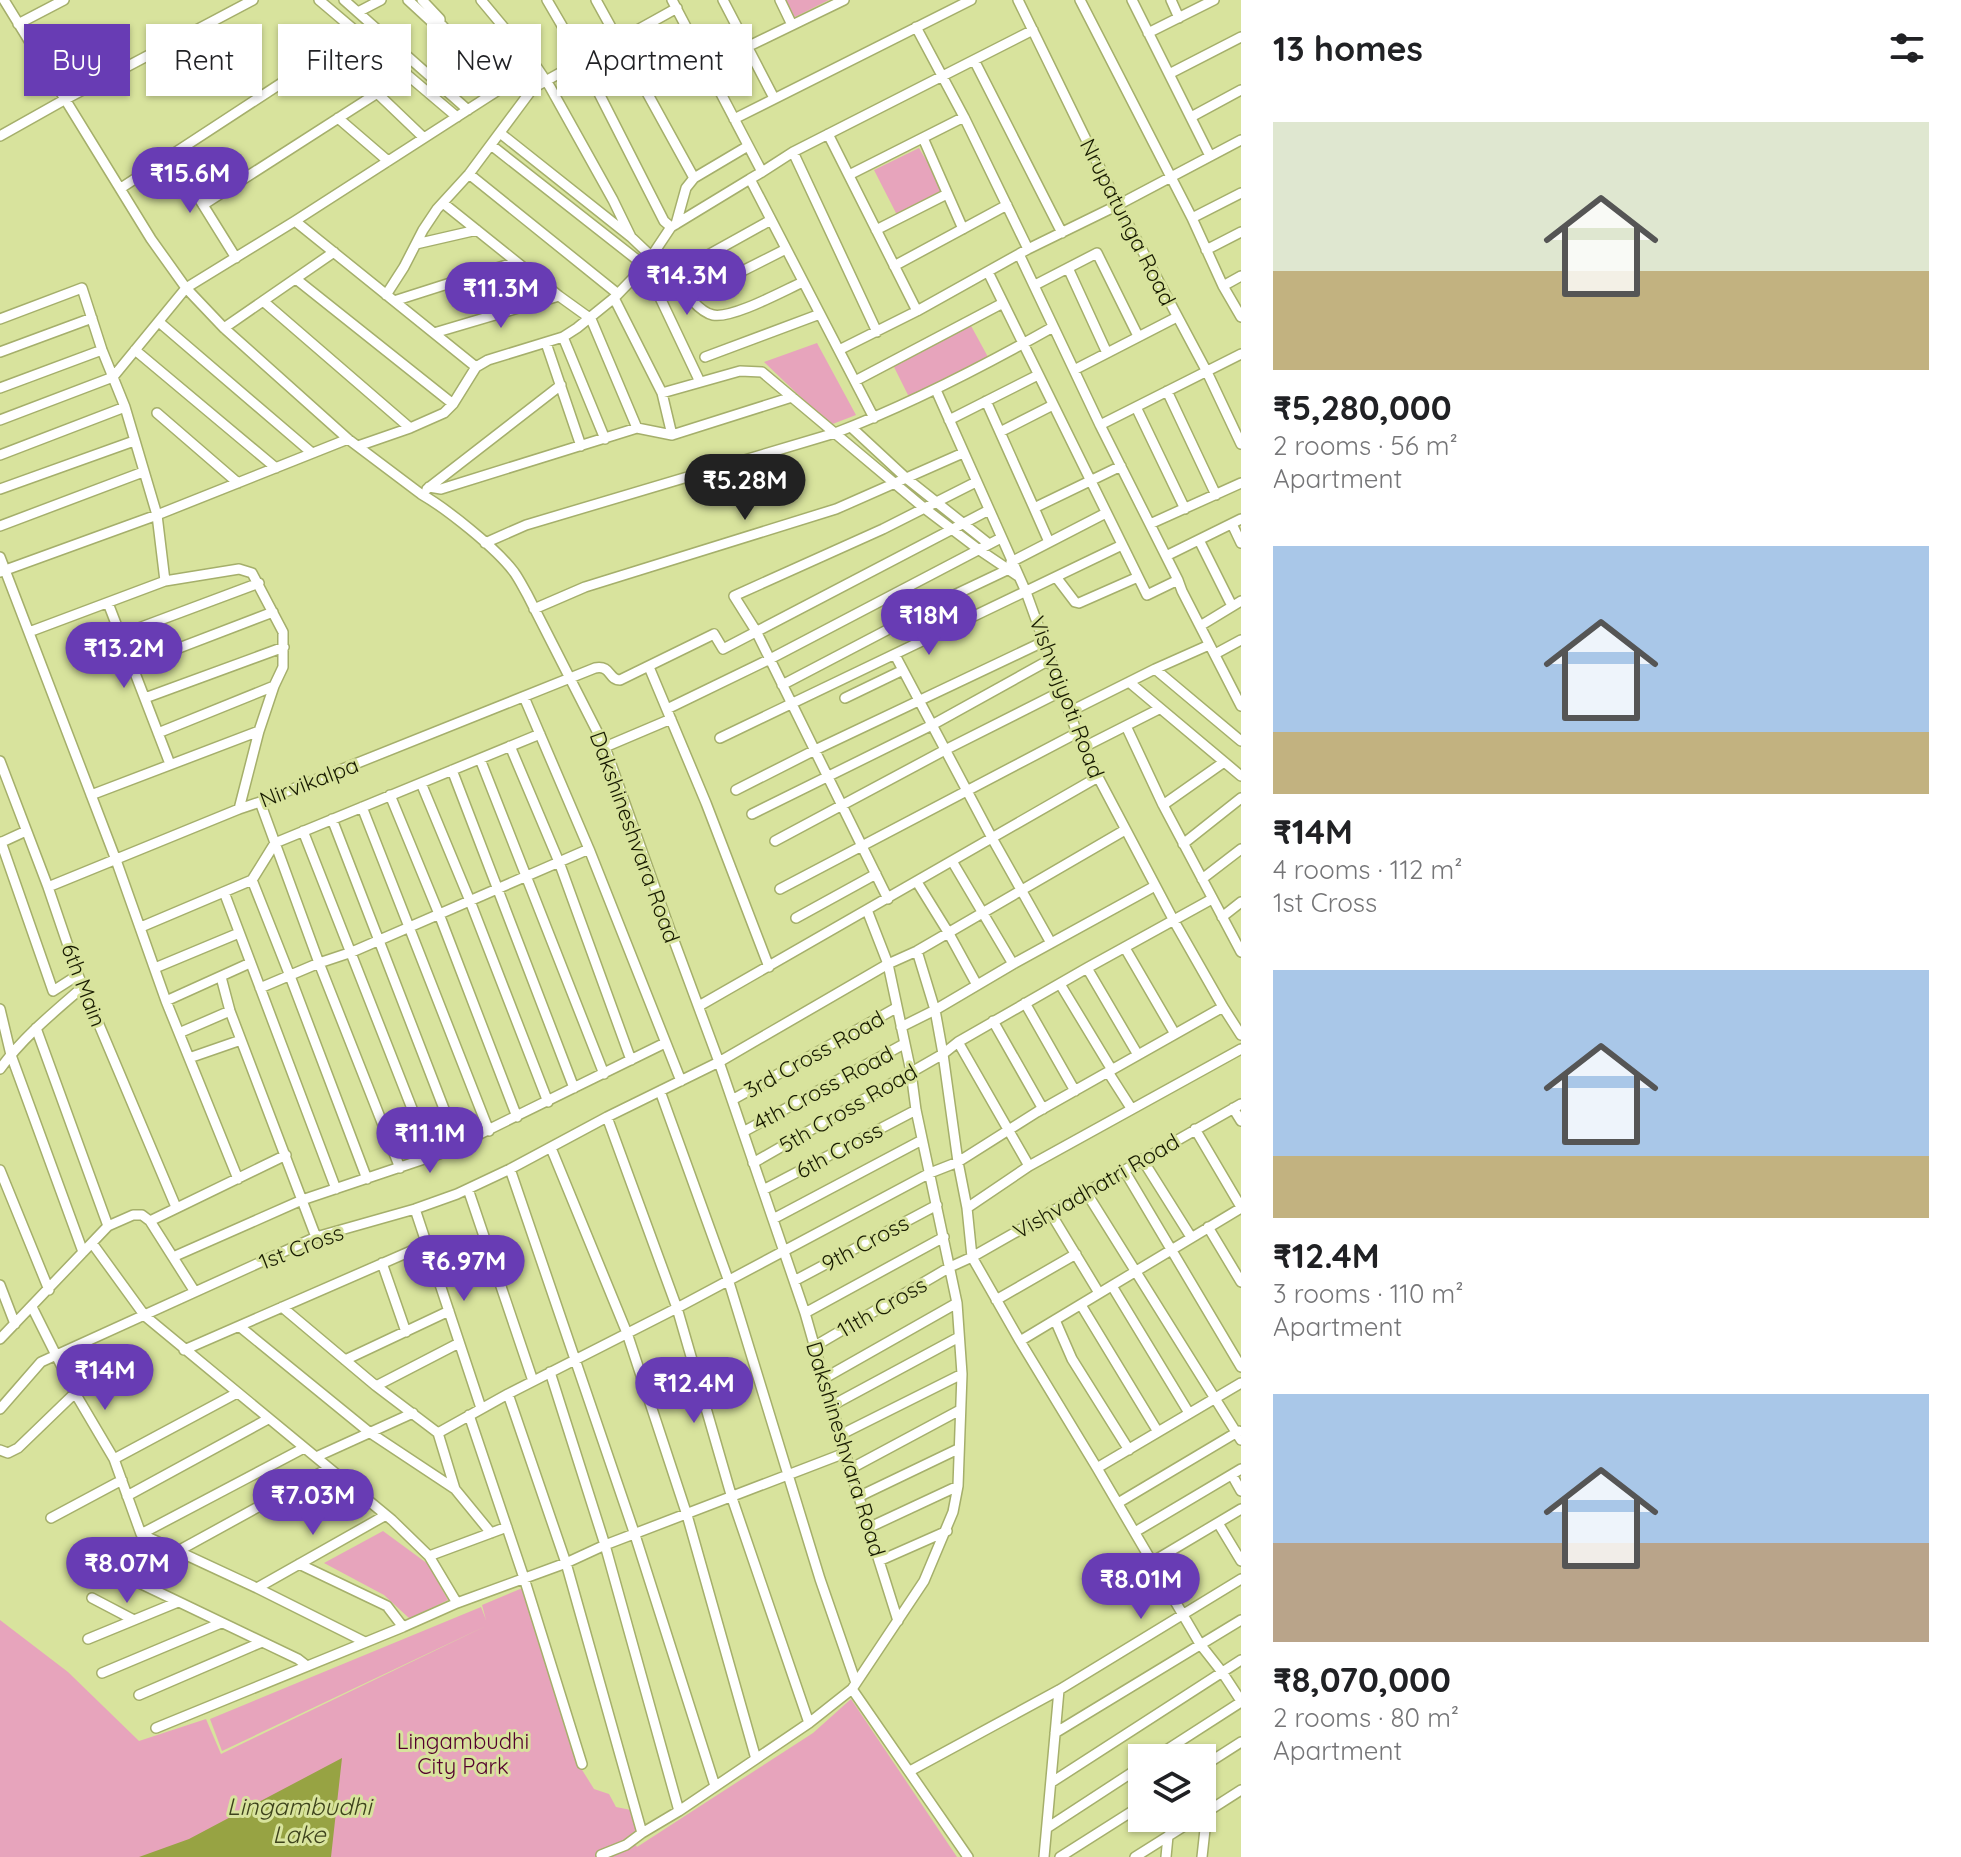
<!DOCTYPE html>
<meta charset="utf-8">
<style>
body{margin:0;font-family:Quicksand,sans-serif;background:#f2f2f2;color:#202124;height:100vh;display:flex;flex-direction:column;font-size:30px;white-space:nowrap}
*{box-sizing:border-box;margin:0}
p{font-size:26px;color:#757577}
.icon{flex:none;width:44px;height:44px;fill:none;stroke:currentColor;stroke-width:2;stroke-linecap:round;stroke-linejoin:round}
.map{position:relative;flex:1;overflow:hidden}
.panel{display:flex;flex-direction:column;background:#fff;width:720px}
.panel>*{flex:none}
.top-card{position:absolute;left:24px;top:24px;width:760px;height:72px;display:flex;gap:16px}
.buttons{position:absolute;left:1128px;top:1744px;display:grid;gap:16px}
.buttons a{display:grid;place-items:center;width:88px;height:88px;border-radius:0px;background:#fff;box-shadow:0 2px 6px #0004;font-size:40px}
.price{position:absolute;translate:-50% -68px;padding:0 18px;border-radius:28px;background:#683cb4;color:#fff;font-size:26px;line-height:52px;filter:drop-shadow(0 2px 4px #0008)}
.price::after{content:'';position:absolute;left:50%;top:48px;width:24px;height:18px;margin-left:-12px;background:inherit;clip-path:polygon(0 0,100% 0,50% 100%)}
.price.on{background:#222;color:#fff}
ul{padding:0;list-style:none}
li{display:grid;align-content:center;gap:16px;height:424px;padding:0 32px}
li span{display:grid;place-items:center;height:248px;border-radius:0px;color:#555}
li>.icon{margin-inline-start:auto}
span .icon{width:144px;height:144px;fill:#fffc;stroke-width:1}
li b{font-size:34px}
h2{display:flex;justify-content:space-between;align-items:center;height:96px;padding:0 32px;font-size:34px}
.tag{padding:0 28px;border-radius:0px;background:#fff;box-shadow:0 2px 6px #0004;font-size:28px;line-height:72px}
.tag.on{background:#683cb4;color:#fff}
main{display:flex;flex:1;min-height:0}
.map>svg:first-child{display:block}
.green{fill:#e7a4bc}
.water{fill:#97a343}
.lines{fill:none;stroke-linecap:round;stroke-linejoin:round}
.minor-casing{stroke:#a5af6b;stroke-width:12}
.minor{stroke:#fff;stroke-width:9}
.labels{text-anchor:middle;stroke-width:6;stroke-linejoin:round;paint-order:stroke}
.street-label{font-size:22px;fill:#181b01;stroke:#d8e39d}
.park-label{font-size:22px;fill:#54002e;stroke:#d8e39d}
.water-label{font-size:24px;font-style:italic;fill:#3e431c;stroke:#d8e39d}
</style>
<main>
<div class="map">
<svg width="1241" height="1857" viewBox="0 0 1241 1857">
<rect width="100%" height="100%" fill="#d8e39d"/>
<!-- green -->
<path class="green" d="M 785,0 L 829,0 L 793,18 Z
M 919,148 L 944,190 L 897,215 L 874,170 Z
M 970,324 L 988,357 L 909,397 L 893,365 Z
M 817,343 L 856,415 L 830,425 L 764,362 Z
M 383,1531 L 428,1564 L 448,1600 L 410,1619 L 384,1595 L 324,1563 Z
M 525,1587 L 579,1765 L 594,1789 L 609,1794 L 616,1807 L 631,1810 L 638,1830 L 630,1835 L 637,1847 L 813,1733 L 851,1699 L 957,1857 L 0,1857 L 0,1620 L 68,1672 L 139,1741 L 206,1719 L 221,1754 L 488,1625 L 222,1751 L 210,1719 L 481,1607 L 486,1620 L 482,1605 Z"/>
<!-- water -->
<path class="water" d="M 342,1758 L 331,1857 L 139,1857 L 189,1839 Z"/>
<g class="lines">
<defs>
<path id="minor" d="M 4,0 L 151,239 L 186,288 L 224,328 L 348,439 L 421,494 C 447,509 496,548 514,572 C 519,579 523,587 527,594 L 605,747 L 670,930 L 719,1062 L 805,1313 L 845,1453 L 898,1621
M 319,0 L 457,117
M 344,0 L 468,110
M 408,0 L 434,24 L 440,23
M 422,0 L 440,19 L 440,23 L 470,57
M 481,0 L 536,66 L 550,87 L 613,200 L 631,237
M 547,0 L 582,60 L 664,221 L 671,227
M 596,0 L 694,178
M 672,0 L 762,172 L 750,179 L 874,418
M 723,0 L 774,98
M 780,0 L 792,25
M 1018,0 L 1118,205 L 1207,372 L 1241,444
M 1080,0 L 1192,218 L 1223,286 L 1241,317
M 1132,0 L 1210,156
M 1171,0 L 1179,18
M 358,12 L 381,0
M 18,24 L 64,0
M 916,27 L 964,117 L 1028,249
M 1148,33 L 1214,0
M 747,47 L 844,0
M 974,60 L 1062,233
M 1169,74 L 1241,37
M 437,82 L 470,57 L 508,33
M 377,93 L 424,138
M 1191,117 L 1241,90
M 338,118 L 388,161
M 734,119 L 971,0
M 500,133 L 631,237 L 651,256
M 828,134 L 917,311
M 0,136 L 64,100 L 253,0
M 923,138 L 963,229
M 491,145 L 645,266 L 700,382
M 793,152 L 877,332
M 172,155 L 236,258
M 762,172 L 793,152 L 1033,30
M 469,174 L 618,294
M 849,175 L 964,117
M 121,188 L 358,33
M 443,203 L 559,296 L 591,319 L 637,428
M 203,205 L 407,74
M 1192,218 L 1241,193
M 771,220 L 672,275 C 681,287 698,312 713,315 C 732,319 783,291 803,282
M 295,221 L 476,367
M 676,224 L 686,188 L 694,178 L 748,146
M 876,230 L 947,194
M 416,244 L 477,230
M 1206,250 L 1241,232
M 1019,254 L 1100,425 L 1178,580 L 1182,591 L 1241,706
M 894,266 L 1007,205
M 1068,268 L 1107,353
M 988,272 L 1147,595 L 1178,580
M 296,279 L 453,404
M 1035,285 L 1097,253 L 1138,336
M 1223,286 L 1241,276
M 386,295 L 404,267 L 423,230 L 437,209 L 469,174 L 533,88 L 677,8
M 614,298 L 662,393 L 672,435
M 689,298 L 786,249
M 263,301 L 410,428
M 394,301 L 516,262
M 0,319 L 82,288 L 102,350 L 125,407 L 157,515 L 165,581
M 159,322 L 312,453
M 224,328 L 334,252
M 434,333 L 559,296
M 563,337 L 605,439
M 546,343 L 581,446
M 135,350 L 276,468
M 839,350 L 917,311 L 1028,249 L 1118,205 L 1241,140
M 0,352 L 92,318
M 705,357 L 820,314
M 1074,370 L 1177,317
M 855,381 L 1003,303
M 0,388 L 102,350
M 936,390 L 1026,592 L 1077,733 L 1098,777 L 1174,921 L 1223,1007 L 1241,1035
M 1167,391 L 1216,495
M 662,393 L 740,371 L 762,372 L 924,508 L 978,549 L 1018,576
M 986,401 L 1034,508
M 1136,407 L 1185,509
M 157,413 L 238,483
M 0,420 L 113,377 L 186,288 L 295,221 L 536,66
M 949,420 L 1038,375
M 1100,425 L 1241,354
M 851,427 L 906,478 L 989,544
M 1000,432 L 1053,405
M 358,446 L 410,428 L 444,413 L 453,404 L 476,367 L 488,360 L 563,337 L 577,328 L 614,298 L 645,266 L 671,227 L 750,179
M 0,455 L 125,407
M 429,487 L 441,489 L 637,428 L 672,435 L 792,397
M 0,489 L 134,441
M 427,489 L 561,385
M 1150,524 L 1241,483
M 1232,524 L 1241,543
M 0,526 L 143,472
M 1199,540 L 1232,606
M 1049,542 L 1034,508 L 1121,466
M 485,543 L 526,525 L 835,433 C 911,404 982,367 1053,327
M 1166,556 L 1241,519
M 0,557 L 116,860 L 166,1001 L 238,1179
M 1011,562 L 1106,513
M 0,572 L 157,515 L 348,439
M 1056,577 L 1075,602 L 1079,603 L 1138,577
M 108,603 L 170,764
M 534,609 L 585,587 L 836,509 L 963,453
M 1200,626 L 1241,601
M 29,632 L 165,581 L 239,569 L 252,573 L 283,632 L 283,667 L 274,686 L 259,731 L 239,809
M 120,635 L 259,583
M 1215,654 L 1241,640
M 895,655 L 992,838 L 1051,943
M 132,666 L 273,612
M 649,667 L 706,803 L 769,967
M 1155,669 L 1241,741
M 1129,682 L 1241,776
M 782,685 L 950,597 L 1007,570
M 524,697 L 589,849 L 681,1081
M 145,698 L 284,647
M 845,698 L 903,670
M 667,709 L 770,659 L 1001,538
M 1069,712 L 1155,669 L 1209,645
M 1126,726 L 1163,805 L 1241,952
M 158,733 L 274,686
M 720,738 L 1122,545
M 510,746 L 559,862 L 631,1060
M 605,747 L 671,719
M 1084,747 L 1159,709
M 480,759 L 604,1074
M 0,761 L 48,887 L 78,975 L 176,1207
M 452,770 L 574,1088
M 421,783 L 470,901 L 548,1102
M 736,790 L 815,750 L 1045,641
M 91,795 L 259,731
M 390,795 L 439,914 L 517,1117
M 260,802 L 319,963 L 400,1168
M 1163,805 L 1224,762
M 362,807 L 489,1131
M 752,814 L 932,725 L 1051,659
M 332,819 L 458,1145
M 303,831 L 431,1157
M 775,841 L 945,750 L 1062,691
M 1,842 L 53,991 L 78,975
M 0,843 L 26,831
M 1183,844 L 1241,798
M 952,861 L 1013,964
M 1202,879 L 1241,849
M 252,880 L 290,976 L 367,1179
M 917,882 L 948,932 L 977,985
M 48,887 L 239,809 L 260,802 L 595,668 C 612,665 608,680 620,680 L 714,634 L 723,649 L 989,510
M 780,889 L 1077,733
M 224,892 L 336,1189
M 888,899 L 756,631 L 734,596 L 883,529 L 976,482
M 1222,917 L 1241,902
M 796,918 L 876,874
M 141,927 L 252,880 L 275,843 L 540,734
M 1125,948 L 1175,1034
M 917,951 L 935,1010 L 943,1054 L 958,1162 L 967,1208 L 972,1257 L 1020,1341 L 1097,1468 L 1200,1644 L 1222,1672 L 1241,1701
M 155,968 L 239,933
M 1087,968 L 1138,1055
M 221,977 L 230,1011 L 316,1237
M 1060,984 L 1112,1070
M 260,988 L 319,963 L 352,952 L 589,849
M 166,1001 L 250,963
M 1025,1003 L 1075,1091
M 699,1006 L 1098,777
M 0,1009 L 11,1055 L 83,1252
M 993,1021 L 1043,1109
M 901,1027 L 935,1010 L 1013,964 L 1155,886
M 36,1028 L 108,1226
M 179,1033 L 230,1011
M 958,1042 L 1029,1166
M 189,1058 L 241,1040
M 0,1069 C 23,1037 54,1012 84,986
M 1108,1072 L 1131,1108
M 660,1091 L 728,1279 L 820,1579 L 856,1683
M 732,1100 L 896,1008
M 1233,1108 L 1241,1121
M 607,1117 L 677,1308 L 732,1498 L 809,1723
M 1195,1129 L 1241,1207
M 743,1132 L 904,1044
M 551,1148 L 627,1333 L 687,1515 L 756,1759
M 1142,1159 L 1191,1237
M 753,1163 L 943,1054 L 958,1042 L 1087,968 L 1212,899
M 510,1169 L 635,1535 L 715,1786
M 0,1170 L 49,1290
M 1124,1170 L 1241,1367
M 468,1189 L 533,1381
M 763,1190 L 916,1110
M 1086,1192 L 1241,1440
M 967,1208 L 1029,1166 L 1241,1049
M 415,1209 L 481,1408
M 1050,1212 L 1099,1293
M 773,1219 L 922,1140
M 150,1221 L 286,1155
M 1208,1227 L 1241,1282
M 92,1243 L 145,1316 L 392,1520 L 429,1556 L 457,1603
M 173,1257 L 302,1200 L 439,1154 L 665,1043
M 382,1263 L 406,1332
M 794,1281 L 937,1205
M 0,1285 L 15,1324
M 1112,1286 L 1189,1413
M 996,1300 L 1076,1254
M 1081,1305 L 1158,1432
M 32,1307 L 75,1393 L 114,1459 L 141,1534 L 257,1588 L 365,1642
M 282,1307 L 376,1386 L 438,1433 L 455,1489
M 805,1313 L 944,1237
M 1055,1320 L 1072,1359 L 1129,1450
M 239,1326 L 369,1432 L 455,1489 L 491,1533
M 0,1339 L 108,1226 L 133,1215 L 142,1215 L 150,1221 L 195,1292
M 1020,1341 L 1241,1208
M 815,1346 L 950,1267 L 972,1257 L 1241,1104
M 184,1350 L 427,1244
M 345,1360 L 449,1311
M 550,1372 L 605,1545 L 679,1811
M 823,1379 L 957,1303
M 376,1386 L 459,1343
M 508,1394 L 566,1563 L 642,1833
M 831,1406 L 959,1337
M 0,1409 L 41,1362 L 316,1237 L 415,1209 L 457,1194 L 510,1169 L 607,1117 L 719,1062 L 888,964 L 917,951 L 1125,830
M 469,1415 L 524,1578 L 582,1764
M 438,1433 L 508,1394 L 677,1308 L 930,1173 L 958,1162 L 1037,1112 L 1223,1007
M 840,1435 L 962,1374
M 0,1450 L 8,1453 L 18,1448 L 75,1393
M 316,1457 L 413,1413
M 114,1459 L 237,1393
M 1097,1468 L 1241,1383
M 850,1469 L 960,1410
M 1232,1475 L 1241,1491
M 127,1496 L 268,1419
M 858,1497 L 958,1449
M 1118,1503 L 1239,1431
M 51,1518 L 122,1480
M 1218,1523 L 1241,1561
M 868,1528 L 958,1486
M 1135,1532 L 1241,1469
M 141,1534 L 304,1448
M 178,1551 L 329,1468
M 429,1556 L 507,1527
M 879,1561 L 947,1531
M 1152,1562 L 1241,1509
M 299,1564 L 387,1606 L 403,1627
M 131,1579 L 298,1659 L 307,1666
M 257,1588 L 386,1515
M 92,1598 L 134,1620
M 88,1639 L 178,1602
M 102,1673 L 221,1623
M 852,1689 L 968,1857
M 139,1695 L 262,1642
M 156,1728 L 403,1627 L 457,1603 L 566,1563 L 605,1545 L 845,1453
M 1055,1733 L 1241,1620
M 1154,1758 L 1241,1702
M 1202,1767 L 1241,1742
M 910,1771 L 1059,1690 L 1241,1579
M 1052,1782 L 1241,1660
M 1202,1815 L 1241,1790
M 1047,1828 L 1142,1766
M 601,1855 L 626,1845 L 642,1833 L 679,1811 L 809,1723 L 852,1689 L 924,1581 L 953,1512 L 958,1486 L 962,1374 L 957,1303 L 916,1110 L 911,1072 L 888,964 L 867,910
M 1044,1857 L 1059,1690
M 1060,1857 L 1142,1805
M 1135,1857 L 1197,1818
M 1166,1857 L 1168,1836
M 1202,1857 L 1207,1811"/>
</defs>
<!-- minor casing -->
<use href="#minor" class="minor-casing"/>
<!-- minor -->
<use href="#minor" class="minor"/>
</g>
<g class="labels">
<!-- street labels -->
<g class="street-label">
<text transform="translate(1128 222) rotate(63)" y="8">Nrupatunga Road</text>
<text transform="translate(1067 697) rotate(69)" y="8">Vishvajyoti Road</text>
<text transform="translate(309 782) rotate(-21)" y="8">Nirvikalpa</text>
<text transform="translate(635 837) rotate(70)" y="8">Dakshineshvara Road</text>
<text transform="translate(84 985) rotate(69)" y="8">6th Main</text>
<text transform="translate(814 1054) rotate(-29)" y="8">3rd Cross Road</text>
<text transform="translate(823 1088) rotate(-28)" y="8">4th Cross Road</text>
<text transform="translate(848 1108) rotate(-30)" y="8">5th Cross Road</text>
<text transform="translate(839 1150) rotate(-28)" y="8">6th Cross</text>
<text transform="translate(1096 1186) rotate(-30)" y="8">Vishvadhatri Road</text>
<text transform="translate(865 1243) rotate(-28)" y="8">9th Cross</text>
<text transform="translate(301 1247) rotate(-21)" y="8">1st Cross</text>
<text transform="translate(882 1307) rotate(-30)" y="8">11th Cross</text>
<text transform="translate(846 1449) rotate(73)" y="8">Dakshineshvara Road</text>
</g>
<!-- park labels -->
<g class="park-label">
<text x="463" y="1749">Lingambudhi<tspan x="463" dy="25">City Park</tspan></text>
</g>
<!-- water labels -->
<g class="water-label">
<text x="299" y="1815">Lingambudhi<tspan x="299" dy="28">Lake</tspan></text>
</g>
</g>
</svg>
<div class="buttons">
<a><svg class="icon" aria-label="layers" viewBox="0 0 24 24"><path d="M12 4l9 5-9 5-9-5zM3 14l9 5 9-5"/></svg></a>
</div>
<b class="price" style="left:190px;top:215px">₹15.6M</b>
<b class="price" style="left:687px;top:317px">₹14.3M</b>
<b class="price" style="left:501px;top:330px">₹11.3M</b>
<b class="price on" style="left:745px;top:522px">₹5.28M</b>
<b class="price" style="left:929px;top:657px">₹18M</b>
<b class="price" style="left:124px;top:690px">₹13.2M</b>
<b class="price" style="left:430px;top:1175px">₹11.1M</b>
<b class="price" style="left:464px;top:1303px">₹6.97M</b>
<b class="price" style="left:105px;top:1412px">₹14M</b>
<b class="price" style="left:694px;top:1425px">₹12.4M</b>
<b class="price" style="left:313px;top:1537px">₹7.03M</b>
<b class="price" style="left:127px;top:1605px">₹8.07M</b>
<b class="price" style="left:1141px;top:1621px">₹8.01M</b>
<div class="top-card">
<a class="tag on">Buy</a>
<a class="tag">Rent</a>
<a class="tag">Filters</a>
<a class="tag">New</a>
<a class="tag">Apartment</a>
</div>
</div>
<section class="panel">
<h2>13 homes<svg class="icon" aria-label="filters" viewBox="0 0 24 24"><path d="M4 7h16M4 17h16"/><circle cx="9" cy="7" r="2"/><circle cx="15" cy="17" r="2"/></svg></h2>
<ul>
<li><span style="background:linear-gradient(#dfe7d0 60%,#c2b280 0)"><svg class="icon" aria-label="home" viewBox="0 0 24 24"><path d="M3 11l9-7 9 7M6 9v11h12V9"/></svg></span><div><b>₹5,280,000</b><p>2 rooms · 56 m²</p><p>Apartment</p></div></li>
<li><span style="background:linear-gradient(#a9c7e8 75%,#c2b280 0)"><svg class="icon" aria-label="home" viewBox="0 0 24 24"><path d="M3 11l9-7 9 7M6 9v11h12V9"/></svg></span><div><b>₹14M</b><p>4 rooms · 112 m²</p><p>1st Cross</p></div></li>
<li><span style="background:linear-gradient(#a9c7e8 75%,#c2b280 0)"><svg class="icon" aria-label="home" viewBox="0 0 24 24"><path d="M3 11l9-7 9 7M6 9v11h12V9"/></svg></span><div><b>₹12.4M</b><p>3 rooms · 110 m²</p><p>Apartment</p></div></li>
<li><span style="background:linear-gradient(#a9c7e8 60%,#b9a48a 0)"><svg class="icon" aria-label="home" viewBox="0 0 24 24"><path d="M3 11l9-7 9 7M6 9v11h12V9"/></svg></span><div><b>₹8,070,000</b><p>2 rooms · 80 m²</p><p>Apartment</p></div></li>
</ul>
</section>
</main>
